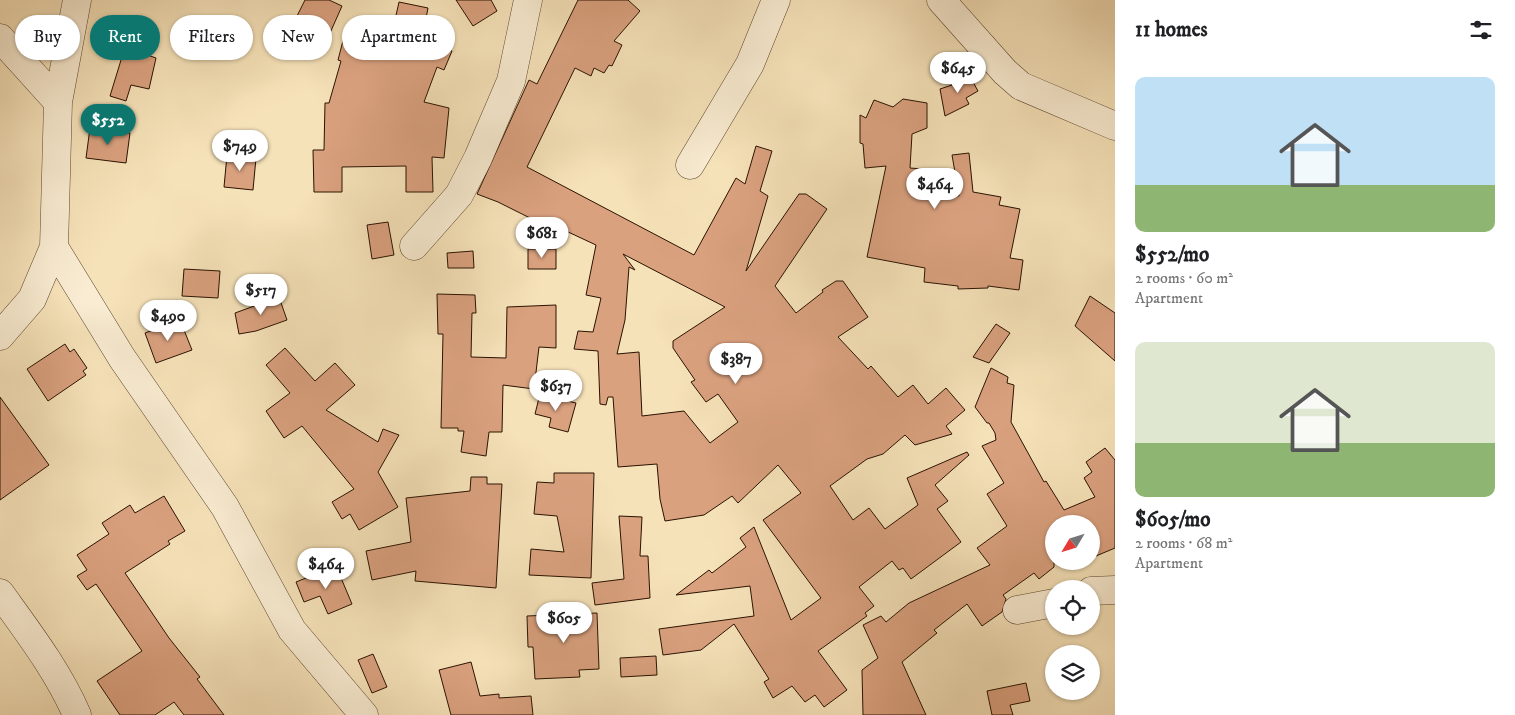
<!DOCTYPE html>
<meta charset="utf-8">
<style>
body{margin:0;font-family:"IM FELL DW Pica",serif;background:#f6f6f6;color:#202124;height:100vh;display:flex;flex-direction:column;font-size:19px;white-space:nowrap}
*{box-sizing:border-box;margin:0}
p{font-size:16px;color:#757577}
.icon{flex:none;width:28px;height:28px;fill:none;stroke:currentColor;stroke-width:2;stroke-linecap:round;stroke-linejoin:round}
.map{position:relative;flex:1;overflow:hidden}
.details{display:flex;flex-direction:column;background:#fff;width:400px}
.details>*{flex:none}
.hud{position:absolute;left:15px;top:15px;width:475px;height:45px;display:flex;gap:10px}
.needle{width:32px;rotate:232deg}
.controls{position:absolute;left:1045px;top:515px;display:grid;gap:10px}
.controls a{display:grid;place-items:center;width:55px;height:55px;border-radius:50%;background:#fff;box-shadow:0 1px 4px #0004;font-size:25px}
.price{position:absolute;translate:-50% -42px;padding:0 11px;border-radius:18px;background:#fff;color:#222;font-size:16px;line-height:32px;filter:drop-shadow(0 1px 2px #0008)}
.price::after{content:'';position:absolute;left:50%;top:30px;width:15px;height:11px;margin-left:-8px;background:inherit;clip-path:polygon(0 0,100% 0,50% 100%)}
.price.current{background:#0f766e;color:#fff}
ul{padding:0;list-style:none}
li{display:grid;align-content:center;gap:10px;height:265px;padding:0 20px}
li span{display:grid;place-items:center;height:155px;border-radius:10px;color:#555}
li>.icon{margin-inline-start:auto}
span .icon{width:90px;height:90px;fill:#fffc;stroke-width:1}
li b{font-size:21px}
h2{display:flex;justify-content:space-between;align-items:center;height:60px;padding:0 20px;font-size:21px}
.tag{padding:0 18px;border-radius:22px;background:#fff;box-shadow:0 1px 4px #0004;font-size:18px;line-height:45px}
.tag.current{background:#0f766e;color:#fff}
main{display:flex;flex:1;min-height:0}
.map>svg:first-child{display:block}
.building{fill:#daa17f;stroke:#2a1200;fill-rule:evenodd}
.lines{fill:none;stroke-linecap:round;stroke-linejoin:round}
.minor-casing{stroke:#5d462e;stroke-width:29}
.minor{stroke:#f9ecd2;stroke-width:28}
</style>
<main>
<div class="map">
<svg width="1115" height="715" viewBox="0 0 1115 715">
<rect width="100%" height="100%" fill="#f6e2b9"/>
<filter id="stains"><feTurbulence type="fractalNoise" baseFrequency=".004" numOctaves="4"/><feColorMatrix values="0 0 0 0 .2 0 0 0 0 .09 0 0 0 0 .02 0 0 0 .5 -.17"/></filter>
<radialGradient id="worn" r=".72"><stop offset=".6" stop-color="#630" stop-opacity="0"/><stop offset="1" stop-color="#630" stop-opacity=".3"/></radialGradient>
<!-- building -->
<path class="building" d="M 305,0 L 329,0 L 342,6 L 330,33 L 296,18 Z
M 456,0 L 491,0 L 497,11 L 473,26 Z
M 578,0 L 628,0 L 640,11 L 614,41 L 622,45 L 612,66 L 609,65 L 604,73 L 594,68 L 591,76 L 575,68 L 527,167 L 694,255 L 736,178 L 745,184 L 756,146 L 772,151 L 760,191 L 768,196 L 746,271 L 799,194 L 806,194 L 827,209 L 775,286 L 796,313 L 823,292 L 822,290 L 836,281 L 843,281 L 868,317 L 838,337 L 868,369 L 871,366 L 898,397 L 913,385 L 928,404 L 946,388 L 965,410 L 946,426 L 952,434 L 915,445 L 905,435 L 883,454 L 867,459 L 830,486 L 853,520 L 869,508 L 885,529 L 918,505 L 907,478 L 967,452 L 969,455 L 935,485 L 948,501 L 937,509 L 961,542 L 911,579 L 903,568 L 899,570 L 892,561 L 859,587 L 874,606 L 865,613 L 867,616 L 818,651 L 847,690 L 824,707 L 815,695 L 805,702 L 792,686 L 773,698 L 764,682 L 769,679 L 734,624 L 701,650 L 663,655 L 659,629 L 754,616 L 750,586 L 676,595 L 709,570 L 712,573 L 746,547 L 740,538 L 754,527 L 791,620 L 821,598 L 763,520 L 801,493 L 778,465 L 738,503 L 732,496 L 704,515 L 665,521 L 660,499 L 657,464 L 618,467 L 613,397 L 608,397 L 606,405 L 600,404 L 598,351 L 574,349 L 578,331 L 593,332 L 601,298 L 586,295 L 596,245 L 566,231 L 564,235 L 498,202 L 477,194 L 529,80 L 537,84 ZM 623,254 L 725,307 L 673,341 L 673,348 L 695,380 L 691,382 L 706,402 L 718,394 L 738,422 L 710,443 L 684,411 L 642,416 L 639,352 L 617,354 L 625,320 L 629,267 L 635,270 Z
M 399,2 L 428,8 L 422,39 L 452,51 L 444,70 L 437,67 L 424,102 L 449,108 L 444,158 L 432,157 L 433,192 L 406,192 L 406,166 L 342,167 L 342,192 L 314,192 L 313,150 L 324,150 L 325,103 L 329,103 L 341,61 L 338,60 L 346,29 L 390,42 Z
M 125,47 L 156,58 L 149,89 L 131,85 L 126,101 L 110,96 Z
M 968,73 L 978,91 L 966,98 L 969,104 L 945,116 L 940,89 L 952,85 L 950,82 Z
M 903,99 L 927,103 L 927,128 L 912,134 L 910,168 L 923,169 L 922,189 L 959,196 L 952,155 L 969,153 L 973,192 L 1001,197 L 999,205 L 1020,209 L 1010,258 L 1023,260 L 1019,290 L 988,286 L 988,288 L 958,289 L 958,286 L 924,282 L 925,268 L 867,257 L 886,166 L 865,168 L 863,144 L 860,143 L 860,115 L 866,118 L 874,100 L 893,107 Z
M 90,128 L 130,133 L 126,163 L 86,158 Z
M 227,155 L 256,158 L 253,190 L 224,187 Z
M 388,222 L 394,255 L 372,259 L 367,225 Z
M 528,249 L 556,249 L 556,269 L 528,269 Z
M 473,251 L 474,268 L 448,268 L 447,253 Z
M 184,269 L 220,271 L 218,298 L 182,296 Z
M 437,294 L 475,295 L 476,313 L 472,313 L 471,357 L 506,358 L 507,307 L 556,305 L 556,348 L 539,347 L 534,389 L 503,385 L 502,432 L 489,432 L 486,456 L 461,452 L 464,431 L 458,431 L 458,428 L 441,428 L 443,334 L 438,334 Z
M 1090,296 L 1115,313 L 1115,361 L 1075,326 Z
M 279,297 L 287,320 L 256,331 L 239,334 L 235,313 Z
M 180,320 L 192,350 L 156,363 L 145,333 Z
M 996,324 L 1010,333 L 989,363 L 973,357 Z
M 65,344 L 70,352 L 74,349 L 87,368 L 83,371 L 86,375 L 48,401 L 27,369 Z
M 285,348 L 315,381 L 335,363 L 355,385 L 326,410 L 378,442 L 383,429 L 399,435 L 378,472 L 398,507 L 359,530 L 350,514 L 342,519 L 332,502 L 354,489 L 302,426 L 284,438 L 266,411 L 290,393 L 266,365 Z
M 991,368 L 1008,377 L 1007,383 L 1014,385 L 1011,422 L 1044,482 L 1046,481 L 1064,510 L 1095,497 L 1084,478 L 1092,472 L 1086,462 L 1105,448 L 1115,460 L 1115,548 L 1096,556 L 1091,547 L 1091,524 L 1054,524 L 1054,567 L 1039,579 L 1034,573 L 1003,595 L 1006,599 L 1002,612 L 982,626 L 967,604 L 934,630 L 937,633 L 902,662 L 926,715 L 863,715 L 862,670 L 878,658 L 863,625 L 881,616 L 886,622 L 909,603 L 990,565 L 977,548 L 1007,526 L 987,494 L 1004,483 L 982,446 L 996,440 L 995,433 L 989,423 L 987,423 L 975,407 Z
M 540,394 L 576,403 L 568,432 L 549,427 L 551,418 L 535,414 Z
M 0,397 L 49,465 L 0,500 Z
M 554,473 L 594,473 L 591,578 L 529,575 L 531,549 L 564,552 L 557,516 L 534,514 L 537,482 L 554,483 Z
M 471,477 L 487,477 L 487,484 L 502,484 L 496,588 L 415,581 L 416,571 L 372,580 L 366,551 L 411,542 L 406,498 L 470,491 Z
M 164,496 L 185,531 L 168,541 L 170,544 L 125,573 L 169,638 L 200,677 L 197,679 L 224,715 L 184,715 L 174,702 L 155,715 L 120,715 L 97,681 L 142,651 L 96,584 L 87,590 L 77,576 L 87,570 L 77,555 L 109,534 L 102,523 L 130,505 L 135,513 Z
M 619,516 L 642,517 L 640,556 L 648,556 L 650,598 L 595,605 L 592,583 L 624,579 Z
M 336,566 L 352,604 L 328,614 L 320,596 L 304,602 L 296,582 Z
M 597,613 L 599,669 L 579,670 L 580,677 L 535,679 L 533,647 L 528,647 L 527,616 Z
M 373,654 L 387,687 L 372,693 L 358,660 Z
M 656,656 L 657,675 L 621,677 L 620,658 Z
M 471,662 L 480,696 L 499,694 L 499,698 L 531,696 L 533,715 L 451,715 L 439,670 Z
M 1026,683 L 1030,701 L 1010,705 L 1013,715 L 992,715 L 987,691 Z"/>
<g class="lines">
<defs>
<path id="minor" d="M 941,0 L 1005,72 L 1021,86 L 1115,126
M 0,38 L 58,102
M 690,165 L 750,64 L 776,0
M 414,246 L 459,195 L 478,158 L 511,81 L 528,0
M 54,247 L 122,358 L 225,507 L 292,630 L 364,715
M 0,336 L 32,299 L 54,247 L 58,102 L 77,0
M 1091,591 L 1115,590
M 0,593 C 28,632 58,671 77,715
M 1017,610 L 1054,603"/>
</defs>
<!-- minor casing -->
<use href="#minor" class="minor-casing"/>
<!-- minor -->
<use href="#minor" class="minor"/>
</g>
<rect width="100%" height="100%" filter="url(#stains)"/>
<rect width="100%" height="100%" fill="url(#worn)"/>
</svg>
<div class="controls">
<a><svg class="needle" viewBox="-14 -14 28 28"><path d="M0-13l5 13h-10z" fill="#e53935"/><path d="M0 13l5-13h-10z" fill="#757577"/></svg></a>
<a><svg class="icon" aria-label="locate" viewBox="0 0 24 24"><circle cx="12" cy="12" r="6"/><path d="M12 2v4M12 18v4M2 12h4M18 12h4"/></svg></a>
<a><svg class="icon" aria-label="layers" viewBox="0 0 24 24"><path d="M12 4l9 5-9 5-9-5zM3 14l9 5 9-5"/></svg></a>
</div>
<b class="price" style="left:958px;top:94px">$645</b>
<b class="price current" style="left:108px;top:146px">$552</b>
<b class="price" style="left:240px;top:172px">$749</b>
<b class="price" style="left:935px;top:210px">$464</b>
<b class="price" style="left:542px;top:259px">$681</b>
<b class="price" style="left:261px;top:316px">$517</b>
<b class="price" style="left:168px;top:342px">$490</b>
<b class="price" style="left:736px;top:385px">$387</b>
<b class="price" style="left:556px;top:412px">$637</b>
<b class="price" style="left:326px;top:590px">$464</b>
<b class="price" style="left:564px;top:644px">$605</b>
<div class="hud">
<a class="tag">Buy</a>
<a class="tag current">Rent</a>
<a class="tag">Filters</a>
<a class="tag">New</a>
<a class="tag">Apartment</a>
</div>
</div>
<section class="details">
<h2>11 homes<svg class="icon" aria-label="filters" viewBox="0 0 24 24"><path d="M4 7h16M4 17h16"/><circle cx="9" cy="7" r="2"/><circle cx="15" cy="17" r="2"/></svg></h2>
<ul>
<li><span style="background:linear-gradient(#bfe0f5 70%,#8fb573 0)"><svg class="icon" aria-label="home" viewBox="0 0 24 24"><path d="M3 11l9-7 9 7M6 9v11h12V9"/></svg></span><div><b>$552/mo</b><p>2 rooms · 60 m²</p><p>Apartment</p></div></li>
<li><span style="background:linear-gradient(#dfe7d0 65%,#8fb573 0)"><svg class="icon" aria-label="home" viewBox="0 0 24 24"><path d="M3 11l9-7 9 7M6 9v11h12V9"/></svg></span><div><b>$605/mo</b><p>2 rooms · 68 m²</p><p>Apartment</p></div></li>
</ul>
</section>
</main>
